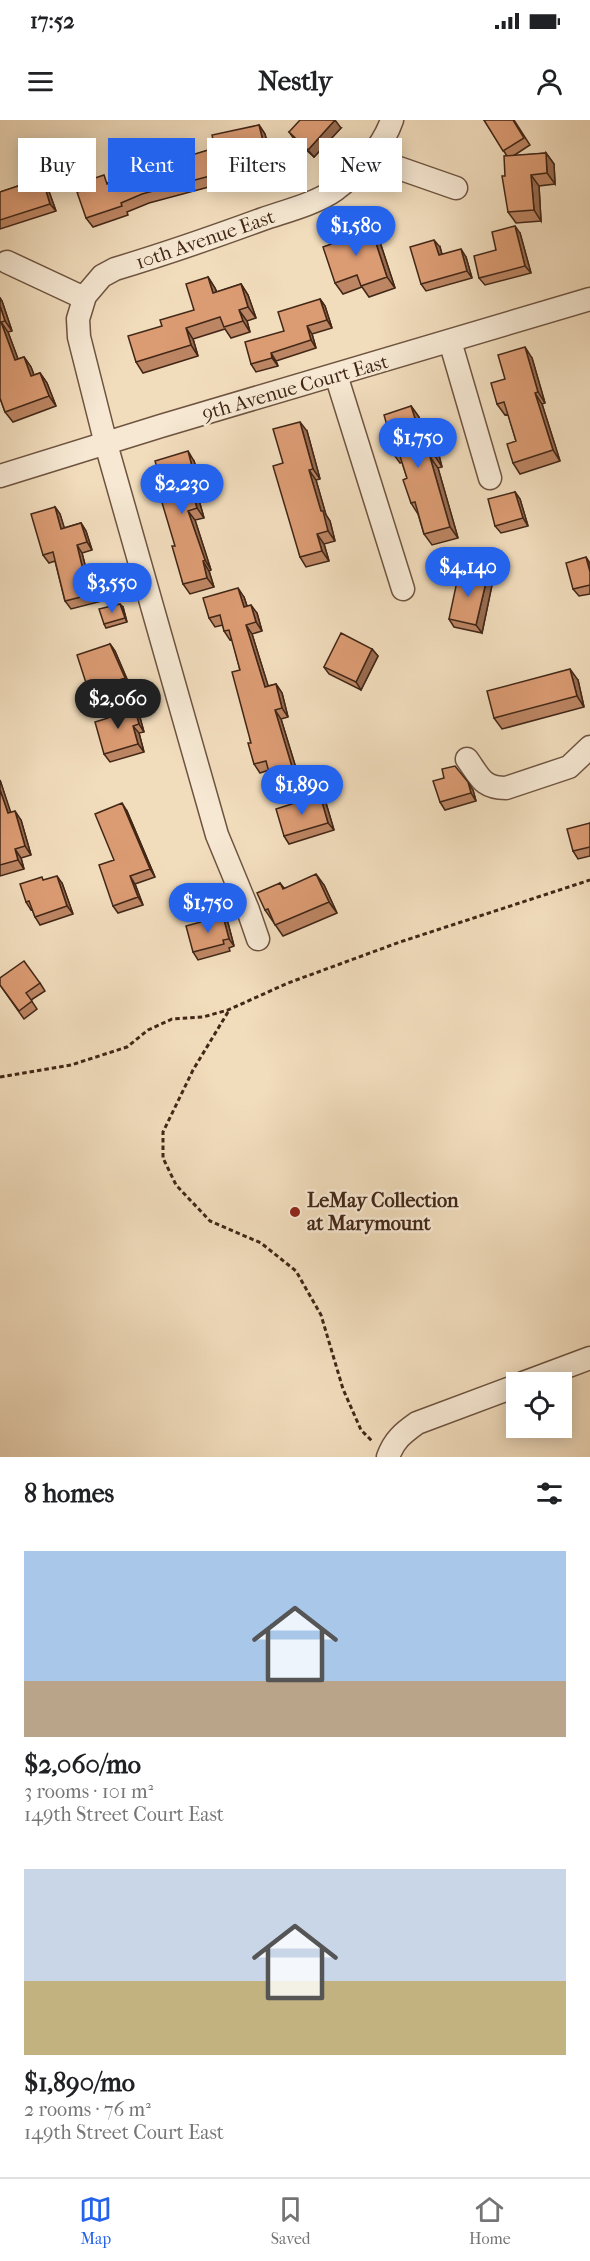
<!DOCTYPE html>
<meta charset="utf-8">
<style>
body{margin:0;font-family:"IM FELL French Canon",serif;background:#f2f2f2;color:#202124;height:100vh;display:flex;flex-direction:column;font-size:22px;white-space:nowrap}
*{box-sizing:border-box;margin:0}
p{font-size:20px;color:#757577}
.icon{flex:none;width:33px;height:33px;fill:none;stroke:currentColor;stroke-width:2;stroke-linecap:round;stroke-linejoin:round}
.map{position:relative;height:1337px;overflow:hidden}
.sheet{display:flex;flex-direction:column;background:#fff;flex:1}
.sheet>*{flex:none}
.banner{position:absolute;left:18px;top:18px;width:555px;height:54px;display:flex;gap:12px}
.buttons{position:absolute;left:506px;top:1252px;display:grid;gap:12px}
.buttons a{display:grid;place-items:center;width:66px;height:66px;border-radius:0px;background:#fff;box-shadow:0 3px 15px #0003;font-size:30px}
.price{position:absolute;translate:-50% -51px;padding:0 14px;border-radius:21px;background:#2563eb;color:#fff;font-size:20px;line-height:39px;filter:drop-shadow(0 2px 3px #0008)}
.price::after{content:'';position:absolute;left:50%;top:36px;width:18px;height:14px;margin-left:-9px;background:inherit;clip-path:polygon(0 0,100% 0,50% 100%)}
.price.current{background:#222;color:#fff}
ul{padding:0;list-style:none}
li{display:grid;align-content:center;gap:12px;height:318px;padding:0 24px}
li span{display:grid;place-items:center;height:186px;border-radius:0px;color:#555}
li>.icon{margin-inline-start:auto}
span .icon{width:108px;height:108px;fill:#fffc;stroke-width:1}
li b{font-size:26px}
h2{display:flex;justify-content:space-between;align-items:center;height:72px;padding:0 24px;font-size:26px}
.chip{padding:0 21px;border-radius:0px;background:#fff;box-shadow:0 3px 15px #0003;font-size:21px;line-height:54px}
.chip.current{background:#2563eb;color:#fff}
.status{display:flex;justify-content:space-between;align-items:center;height:42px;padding:0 30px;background:#fff;direction:ltr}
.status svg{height:16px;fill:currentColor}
header{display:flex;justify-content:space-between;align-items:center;height:78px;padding:0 24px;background:#fff;font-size:27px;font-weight:800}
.tab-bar{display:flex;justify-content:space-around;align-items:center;height:84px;border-top:2px solid #e0e0e0;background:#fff;font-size:16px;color:#757577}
.tab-bar a{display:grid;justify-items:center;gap:3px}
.tab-bar .current{color:#2563eb}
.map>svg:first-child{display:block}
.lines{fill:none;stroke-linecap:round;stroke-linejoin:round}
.minor-casing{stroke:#6e5440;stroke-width:25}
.path{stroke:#422717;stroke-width:3;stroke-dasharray:4.5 3;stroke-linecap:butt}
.minor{stroke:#f6e8d3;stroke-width:22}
.wall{fill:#bc8563;stroke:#422717;stroke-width:1.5}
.shaded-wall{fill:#996c50;stroke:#422717;stroke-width:1.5}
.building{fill:#db9b73;stroke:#422717;stroke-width:1.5}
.poi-dot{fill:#8f2418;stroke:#f6e8d3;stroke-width:2}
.labels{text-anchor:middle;stroke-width:5;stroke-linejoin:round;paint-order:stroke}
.street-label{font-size:20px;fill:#422717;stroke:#f6e8d3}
.poi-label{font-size:20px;font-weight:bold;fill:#422717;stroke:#f6e8d3;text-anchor:start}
</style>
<div class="status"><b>17:52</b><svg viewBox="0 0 49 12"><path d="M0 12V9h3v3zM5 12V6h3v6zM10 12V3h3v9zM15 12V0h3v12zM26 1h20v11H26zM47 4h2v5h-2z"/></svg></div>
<header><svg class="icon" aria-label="menu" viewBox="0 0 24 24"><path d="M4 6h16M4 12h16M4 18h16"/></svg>Nestly<svg class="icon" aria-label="person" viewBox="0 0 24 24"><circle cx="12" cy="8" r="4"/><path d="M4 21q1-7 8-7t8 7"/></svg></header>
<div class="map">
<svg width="590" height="1337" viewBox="0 0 590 1337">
<rect width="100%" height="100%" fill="#f1dcbc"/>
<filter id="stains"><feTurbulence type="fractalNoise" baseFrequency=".00333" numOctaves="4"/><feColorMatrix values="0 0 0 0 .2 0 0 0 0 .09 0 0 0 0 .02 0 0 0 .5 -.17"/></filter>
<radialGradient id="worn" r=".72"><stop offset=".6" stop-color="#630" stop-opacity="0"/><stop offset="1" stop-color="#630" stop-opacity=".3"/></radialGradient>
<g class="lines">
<defs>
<path id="minor" d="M 370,38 L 456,68
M 7,142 L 84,178
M 450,221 L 490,358
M 336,255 L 403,469
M 0,356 L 161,306 L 590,179
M 467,639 C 480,657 482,668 506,668 L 569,647 L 590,627
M 258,819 L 248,790 L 217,715 L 106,324 L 79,217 L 78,199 L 85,176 L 102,156 L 115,149 C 165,134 214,117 263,99 C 286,91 315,84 335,70 C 359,52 382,29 392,0
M 523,1263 L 590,1238
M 388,1337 C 394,1320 403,1313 417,1303 L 516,1266"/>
</defs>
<!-- minor casing -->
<use href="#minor" class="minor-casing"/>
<!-- path -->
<path class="path" d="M 228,892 L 193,950 L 163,1012 L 163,1038 L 176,1065 L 210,1101 L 261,1123 L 296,1151 L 321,1195 L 343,1269 L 361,1310 L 372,1321
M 0,957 L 71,945 L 127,927 L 148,910 L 172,899 L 203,897 L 228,890 L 288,863 L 400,822 L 590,760"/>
<!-- minor -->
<use href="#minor" class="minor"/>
</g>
<!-- wall -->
<path class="wall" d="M 484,0 L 514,0 L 530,25 L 513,36 L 546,33 L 554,44 L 555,64 L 539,66 L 541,101 L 516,103 L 508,92 L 507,36 Z
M 259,5 L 265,14 L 271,38 L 247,43 L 250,56 L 149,83 L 127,92 L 128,95 L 93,107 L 86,98 L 85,70 L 215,28 Z
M 341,8 L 314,37 L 294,19 L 289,12 Z
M 42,58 L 47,66 L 56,91 L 0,109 L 0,72 Z
M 377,113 L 395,168 L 369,177 L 362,167 L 343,174 L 335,163 Z
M 520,113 L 531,153 L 485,165 L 479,158 L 496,130 Z
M 440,127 L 442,134 L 466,137 L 472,158 L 426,171 L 421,164 Z
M 208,157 L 215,168 L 217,172 L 241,164 L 248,175 L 256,198 L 247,201 L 250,212 L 231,218 L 225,209 L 193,219 L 198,236 L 143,253 L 136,242 L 194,190 Z
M 0,178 L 2,181 L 12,211 L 8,212 L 18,239 L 24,237 L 31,247 L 34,255 L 40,253 L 47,263 L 56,286 L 13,302 L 5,292 L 0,278 Z
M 320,179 L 325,186 L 332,208 L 312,214 L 316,228 L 276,241 L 278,246 L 256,252 L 251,244 L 284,211 Z
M 532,238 L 545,283 L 542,284 L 560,341 L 520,354 L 513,343 L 516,321 L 508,294 L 505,295 L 497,284 L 505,259 Z
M 411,286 L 419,297 L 426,318 L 437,328 L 442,347 L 438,348 L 458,418 L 432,425 L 424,414 L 418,394 L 411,383 L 407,358 L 402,342 L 400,343 L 392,332 L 390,316 Z
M 307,311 L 320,359 L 316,360 L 326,395 L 330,401 L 335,421 L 324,424 L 329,441 L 306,447 L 300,437 L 283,343 Z
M 194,341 L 201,364 L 195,366 L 204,398 L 195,400 L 211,450 L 209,451 L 214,467 L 190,474 L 183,464 L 165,374 Z
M 515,372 L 520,379 L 528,406 L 501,413 L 495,406 Z
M 55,387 L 60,394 L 64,408 L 81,403 L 86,411 L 92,430 L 82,433 L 88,456 L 92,455 L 97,463 L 102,481 L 71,489 L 65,481 L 55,441 L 49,443 L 43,435 Z
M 590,443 L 590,474 L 579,476 L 573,469 Z
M 487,458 L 492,465 L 482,513 L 454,507 L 449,499 Z
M 244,477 L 247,486 L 257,493 L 262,511 L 252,514 L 268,566 L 276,564 L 282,573 L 288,597 L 281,599 L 299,658 L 276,665 L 270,656 L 269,650 L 260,653 L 254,644 L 240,550 L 232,519 L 230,520 L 224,511 L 223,505 L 215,507 L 209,498 Z
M 123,487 L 127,502 L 106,508 L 104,504 Z
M 110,524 L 115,531 L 130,566 L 106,574 L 103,570 L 92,574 L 87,566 Z
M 372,529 L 378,536 L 361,570 L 329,554 L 324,547 Z
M 578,560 L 584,587 L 502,609 L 494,598 Z
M 134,586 L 139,594 L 144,612 L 139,613 L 144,632 L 110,642 L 104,634 L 108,598 Z
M 444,658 L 473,670 L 476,681 L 445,690 L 440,682 Z
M 0,660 L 10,692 L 21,700 L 31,735 L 21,738 L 24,749 L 0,756 Z
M 320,675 L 326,683 L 334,710 L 289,724 L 284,716 Z
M 127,691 L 155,757 L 135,764 L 143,785 L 118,793 L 113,786 L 114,740 Z
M 590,703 L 590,736 L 578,739 L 573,731 Z
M 44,760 L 62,763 L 73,794 L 40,805 L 35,797 L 32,789 L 31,790 L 26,782 Z
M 280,763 L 284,768 L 324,765 L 337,793 L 283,816 L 265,790 Z
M 228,803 L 234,826 L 229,828 L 230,831 L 198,840 L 193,832 Z
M 40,863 L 45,871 L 31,880 L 37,889 L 24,899 L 0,865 Z"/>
<!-- shaded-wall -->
<path class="shaded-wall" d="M 335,0 L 341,8 L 314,37 L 308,30 Z
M 259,5 L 265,14 L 271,38 L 265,29 Z
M 546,33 L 554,44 L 555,64 L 547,53 Z
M 241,34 L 247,43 L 250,56 L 244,47 Z
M 531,55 L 539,66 L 541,101 L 534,90 Z
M 42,58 L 47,66 L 56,91 L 50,84 Z
M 369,102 L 377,113 L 395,168 L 387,157 Z
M 515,106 L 520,113 L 531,153 L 525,146 Z
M 434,120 L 440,127 L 444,143 L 439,135 Z
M 461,129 L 466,137 L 472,158 L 467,151 Z
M 208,157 L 215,168 L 221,184 L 213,173 Z
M 241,164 L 248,175 L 256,198 L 248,187 Z
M 0,178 L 2,181 L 12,211 L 5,201 L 0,186 Z
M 320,179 L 325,186 L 332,208 L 327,200 Z
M 239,190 L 247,201 L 250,212 L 243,201 Z
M 1,202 L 8,212 L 22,250 L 15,240 Z
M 307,206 L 312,214 L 316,228 L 311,220 Z
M 186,208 L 193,219 L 198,236 L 191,225 Z
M 525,227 L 532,238 L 545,283 L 538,272 Z
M 271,233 L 276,241 L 278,246 L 272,238 Z
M 24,237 L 31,247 L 38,266 L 31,256 Z
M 40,253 L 47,263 L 56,286 L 49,276 Z
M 535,273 L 542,284 L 560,341 L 553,330 Z
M 411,286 L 419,297 L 429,331 L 422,320 Z
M 300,302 L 307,311 L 320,359 L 313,349 Z
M 429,317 L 437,328 L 442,347 L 435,336 Z
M 188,331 L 194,341 L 201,364 L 194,354 Z
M 430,337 L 438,348 L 458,418 L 450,407 Z
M 309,350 L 316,360 L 326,395 L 330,401 L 335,421 L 328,411 L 321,391 Z
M 188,356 L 195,366 L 204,398 L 197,388 Z
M 515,372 L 520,379 L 528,406 L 523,398 Z
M 55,387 L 60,394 L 67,416 L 61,409 Z
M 188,391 L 195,400 L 211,450 L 205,440 Z
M 81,403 L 86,411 L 92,430 L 87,422 Z
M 317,414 L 324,424 L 329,441 L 322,431 Z
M 77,425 L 82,433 L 89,461 L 84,454 Z
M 586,437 L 590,443 L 590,452 Z
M 203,441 L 209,451 L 214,467 L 207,458 Z
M 92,455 L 97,463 L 102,481 L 97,473 Z
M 487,458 L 492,465 L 482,513 L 476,505 Z
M 238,468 L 244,477 L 250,495 L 244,487 Z
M 120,484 L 123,487 L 127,502 L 125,498 Z
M 251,485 L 257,493 L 262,511 L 256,502 Z
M 246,505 L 252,514 L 271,575 L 265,567 Z
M 110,524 L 115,531 L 130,566 L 125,558 Z
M 372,529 L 378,536 L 361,570 L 356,562 Z
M 570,549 L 578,560 L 584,587 L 577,576 Z
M 276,564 L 282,573 L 288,597 L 282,588 Z
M 134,586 L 139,594 L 144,612 L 139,604 Z
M 275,590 L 281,599 L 299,658 L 293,650 Z
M 133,606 L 139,613 L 144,632 L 138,624 Z
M 0,660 L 14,702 L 8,693 L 0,670 Z
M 468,662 L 473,670 L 476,681 L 471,673 Z
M 320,675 L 326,683 L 334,710 L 328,703 Z
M 122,683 L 127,691 L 155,757 L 150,749 Z
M 15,691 L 21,700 L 31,735 L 25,726 Z
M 15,729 L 21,738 L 24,749 L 18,740 Z
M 316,754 L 324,765 L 337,793 L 329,782 Z
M 57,756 L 62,763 L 73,794 L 67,786 Z
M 130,756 L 135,764 L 143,785 L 138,777 Z
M 223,796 L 228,803 L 234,826 L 229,819 Z"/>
<!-- building -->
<path class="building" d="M 300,0 L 335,0 L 308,30 L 289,12 Z
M 484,0 L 513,0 L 524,18 L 503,31 Z
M 259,5 L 265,29 L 241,34 L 244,47 L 142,74 L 121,83 L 122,86 L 86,98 L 77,72 L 85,70 L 83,62 L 104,55 L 107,64 L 149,49 L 148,48 L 215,28 L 212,15 Z
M 546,33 L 547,53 L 531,55 L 534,90 L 508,92 L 502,56 L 505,56 L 504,36 Z
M 42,58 L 50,84 L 0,100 L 0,72 Z
M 369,102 L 387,157 L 361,166 L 357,155 L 335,163 L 323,127 L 351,117 L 348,109 Z
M 515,106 L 525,146 L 479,158 L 474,136 L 496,130 L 492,112 Z
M 434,120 L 439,135 L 461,129 L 467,151 L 421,164 L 410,127 Z
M 208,157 L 213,173 L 241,164 L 248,187 L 239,190 L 243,201 L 224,207 L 220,197 L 186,208 L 191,225 L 136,242 L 128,216 L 162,206 L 160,200 L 194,190 L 186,164 Z
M 320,179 L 327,200 L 307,206 L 311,220 L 271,233 L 272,238 L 251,244 L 245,222 L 284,211 L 278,192 Z
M 0,186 L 5,201 L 1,202 L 15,240 L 24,237 L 31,256 L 40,253 L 49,276 L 5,292 L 0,278 Z
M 525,227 L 538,272 L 535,273 L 553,330 L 513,343 L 507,324 L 516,321 L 504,282 L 497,284 L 491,263 L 505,259 L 498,235 Z
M 411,286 L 422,320 L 429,317 L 435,336 L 430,337 L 450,407 L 424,414 L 415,382 L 411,383 L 403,360 L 407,358 L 398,330 L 392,332 L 387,317 L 390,316 L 384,295 Z
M 300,302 L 313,349 L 309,350 L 321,391 L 323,391 L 328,411 L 317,414 L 322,431 L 300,437 L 273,346 L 283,343 L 273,309 Z
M 188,331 L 194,354 L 188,356 L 197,388 L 188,391 L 205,440 L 203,441 L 207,458 L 183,464 L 172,426 L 175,426 L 160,376 L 165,374 L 155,341 Z
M 515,372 L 523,398 L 495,406 L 488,379 Z
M 55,387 L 61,409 L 81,403 L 87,422 L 77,425 L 84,454 L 87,456 L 92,455 L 97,473 L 65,481 L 53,432 L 43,435 L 31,394 Z
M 586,437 L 590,452 L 590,465 L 573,469 L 566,443 Z
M 459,452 L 487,458 L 476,505 L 449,499 Z
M 238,468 L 244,487 L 251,485 L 256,502 L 246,505 L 265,567 L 276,564 L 282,588 L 275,590 L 293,650 L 270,656 L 266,641 L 254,644 L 248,623 L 251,623 L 232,552 L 240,550 L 229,510 L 224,511 L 220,495 L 209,498 L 203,478 Z
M 120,484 L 125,498 L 104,504 L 99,489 Z
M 341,513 L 372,529 L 356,562 L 324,547 Z
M 110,524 L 125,558 L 101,566 L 100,562 L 87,566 L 77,535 Z
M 570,549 L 577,576 L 494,598 L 487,571 Z
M 134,586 L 139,604 L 133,606 L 138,624 L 104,634 L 95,602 L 108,598 L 107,594 Z
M 455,646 L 468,662 L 471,673 L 440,682 L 433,661 L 444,658 L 442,649 Z
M 0,670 L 8,693 L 15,691 L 25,726 L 15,729 L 18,740 L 0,745 Z
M 320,675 L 328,703 L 284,716 L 276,689 Z
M 122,683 L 150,749 L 130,756 L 138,777 L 113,786 L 99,745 L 114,740 L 95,694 Z
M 590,703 L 590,727 L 573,731 L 567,709 Z
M 316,754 L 329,782 L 275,805 L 268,789 L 265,790 L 257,773 L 280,763 L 283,769 Z
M 57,756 L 67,786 L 35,797 L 29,781 L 26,782 L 20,764 L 42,757 L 43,760 Z
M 223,796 L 229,819 L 223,820 L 224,824 L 193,832 L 186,806 Z
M 24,841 L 40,863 L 26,873 L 32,881 L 19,891 L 0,865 L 0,858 Z"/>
<!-- markers -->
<circle class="poi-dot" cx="295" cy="1092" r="6"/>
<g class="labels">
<!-- street labels -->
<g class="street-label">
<text transform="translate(205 119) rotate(-19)" y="7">10th Avenue East</text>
<text transform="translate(295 267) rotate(-16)" y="7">9th Avenue Court East</text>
</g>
<!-- poi labels -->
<g class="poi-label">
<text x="307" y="1087">LeMay Collection<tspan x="307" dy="23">at Marymount</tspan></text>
</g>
</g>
<rect width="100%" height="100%" filter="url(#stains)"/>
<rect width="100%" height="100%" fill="url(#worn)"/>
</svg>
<div class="buttons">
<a><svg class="icon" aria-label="locate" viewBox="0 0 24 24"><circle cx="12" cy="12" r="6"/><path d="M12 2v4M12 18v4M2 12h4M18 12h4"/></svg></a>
</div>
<b class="price" style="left:356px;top:137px">$1,580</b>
<b class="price" style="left:418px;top:349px">$1,750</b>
<b class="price" style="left:182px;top:395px">$2,230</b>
<b class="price" style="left:468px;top:478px">$4,140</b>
<b class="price" style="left:112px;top:494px">$3,550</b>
<b class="price current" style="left:118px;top:610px">$2,060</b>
<b class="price" style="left:302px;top:696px">$1,890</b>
<b class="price" style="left:208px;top:814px">$1,750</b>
<div class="banner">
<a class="chip">Buy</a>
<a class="chip current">Rent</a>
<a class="chip">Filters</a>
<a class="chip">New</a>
</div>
</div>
<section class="sheet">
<h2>8 homes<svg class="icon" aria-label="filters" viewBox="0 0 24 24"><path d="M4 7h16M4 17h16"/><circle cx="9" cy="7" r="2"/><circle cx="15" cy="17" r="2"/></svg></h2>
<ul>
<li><span style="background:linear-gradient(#a9c7e8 70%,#b9a48a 0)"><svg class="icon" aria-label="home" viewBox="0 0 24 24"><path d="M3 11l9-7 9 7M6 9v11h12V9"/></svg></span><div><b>$2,060/mo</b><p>3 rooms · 101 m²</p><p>149th Street Court East</p></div></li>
<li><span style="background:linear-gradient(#c9d6e8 60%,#c2b280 0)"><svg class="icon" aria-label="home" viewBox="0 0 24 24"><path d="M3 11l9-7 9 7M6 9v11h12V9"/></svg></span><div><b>$1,890/mo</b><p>2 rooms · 76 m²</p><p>149th Street Court East</p></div></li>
</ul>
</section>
<nav class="tab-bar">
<a class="current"><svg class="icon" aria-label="map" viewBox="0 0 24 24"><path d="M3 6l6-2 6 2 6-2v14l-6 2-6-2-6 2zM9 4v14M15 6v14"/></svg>Map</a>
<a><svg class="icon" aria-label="saved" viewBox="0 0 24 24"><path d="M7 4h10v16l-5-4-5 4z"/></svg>Saved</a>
<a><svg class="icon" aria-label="home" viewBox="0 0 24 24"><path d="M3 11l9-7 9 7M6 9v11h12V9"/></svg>Home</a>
</nav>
